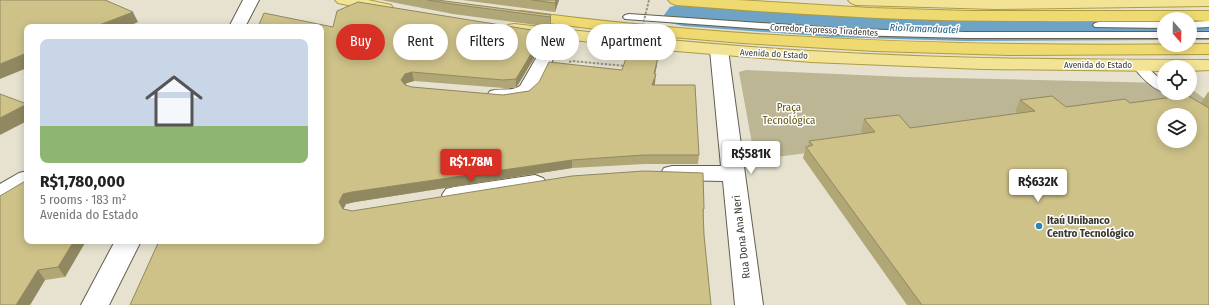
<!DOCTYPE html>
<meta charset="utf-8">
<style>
body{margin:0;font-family:"Fira Sans Condensed",sans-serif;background:#f6f6f6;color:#222;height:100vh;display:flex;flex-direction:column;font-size:15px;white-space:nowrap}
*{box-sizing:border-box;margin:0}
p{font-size:13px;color:#767676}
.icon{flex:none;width:22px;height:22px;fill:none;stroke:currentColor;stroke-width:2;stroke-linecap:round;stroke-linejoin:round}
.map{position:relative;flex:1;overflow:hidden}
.panel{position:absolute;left:24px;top:24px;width:300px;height:220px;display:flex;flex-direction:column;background:#fff;border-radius:8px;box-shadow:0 2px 10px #0003}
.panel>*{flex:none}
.banner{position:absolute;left:336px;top:24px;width:380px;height:36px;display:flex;gap:8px}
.needle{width:26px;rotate:160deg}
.fabs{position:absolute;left:1157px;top:12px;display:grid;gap:8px}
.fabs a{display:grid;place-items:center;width:40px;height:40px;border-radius:50%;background:#fff;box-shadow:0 2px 10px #0003;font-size:20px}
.price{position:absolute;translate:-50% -34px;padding:0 9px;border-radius:4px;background:#fff;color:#222;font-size:13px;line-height:26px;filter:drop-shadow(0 1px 2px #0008)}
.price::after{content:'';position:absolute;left:50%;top:24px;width:12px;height:9px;margin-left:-6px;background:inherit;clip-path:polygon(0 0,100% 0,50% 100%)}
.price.selected{background:#d93025;color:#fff}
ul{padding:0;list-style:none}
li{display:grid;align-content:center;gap:8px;height:212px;padding:0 16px}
li span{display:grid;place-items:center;height:124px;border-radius:8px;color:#555}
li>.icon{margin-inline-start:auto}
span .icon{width:72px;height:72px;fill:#fffc;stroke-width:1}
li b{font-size:17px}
.tag{padding:0 14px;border-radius:18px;background:#fff;box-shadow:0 2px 10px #0003;font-size:14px;line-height:36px}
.tag.selected{background:#d93025;color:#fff}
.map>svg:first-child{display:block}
.green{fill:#bdb695}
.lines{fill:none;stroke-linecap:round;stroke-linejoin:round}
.river{fill:#6ea3c5;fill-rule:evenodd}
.service-casing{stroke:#625f4e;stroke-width:2}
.minor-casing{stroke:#625f4e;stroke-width:2}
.primary-casing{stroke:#ad9b44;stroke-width:2}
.trunk-casing{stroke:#ad9b44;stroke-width:2}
.path{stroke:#969385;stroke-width:2;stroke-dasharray:2.5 1.5;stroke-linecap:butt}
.service{fill:#fff;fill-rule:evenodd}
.minor{fill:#fff;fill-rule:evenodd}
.primary{fill:#f3e395;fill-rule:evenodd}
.trunk{fill:#efda72;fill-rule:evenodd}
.path-bridge{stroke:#969385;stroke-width:2;stroke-dasharray:2.5 1.5;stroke-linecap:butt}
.wall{fill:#b1a776}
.shaded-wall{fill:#908860}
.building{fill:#cec289;stroke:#908860;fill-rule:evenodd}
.poi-dot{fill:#3084b4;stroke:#fff;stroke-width:1.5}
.labels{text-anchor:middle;stroke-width:3;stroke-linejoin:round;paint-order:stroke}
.far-street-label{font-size:9px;fill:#3a3931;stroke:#fff}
.far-water-label{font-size:10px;font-style:italic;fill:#1f5d7f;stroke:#fff}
.park-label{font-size:11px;fill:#625411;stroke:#fff}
.poi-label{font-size:11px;font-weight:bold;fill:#3a3931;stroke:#fff;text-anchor:start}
.street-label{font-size:11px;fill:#3a3931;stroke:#fff}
</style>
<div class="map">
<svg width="1209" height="305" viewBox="0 0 1209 305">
<rect width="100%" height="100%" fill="#e6e2cf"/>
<!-- green -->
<path class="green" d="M 746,70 L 906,77 L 1164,83 L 1164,93 L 1190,93 L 1190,88 L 1209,102 L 1209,104 L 1015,111 L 1029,123 L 755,160 L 739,72 Z"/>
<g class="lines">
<!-- river -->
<path class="river" d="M 683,4 L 832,13 L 965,17 L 1164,16 L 1175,19 L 1164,19 L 1164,40 L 965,41 L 832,37 L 683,26 L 670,23 L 664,15 L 670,7 Z
M 1190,16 L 1209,16 L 1209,40 L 1190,40 L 1190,19 L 1179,19 Z"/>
<defs>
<path id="service" d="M 629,14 L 850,29 L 966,32 L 1164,32 L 1164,38 L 966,38 L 850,35 L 625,19 L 623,17 L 625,15 Z
M 1209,21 L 1209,27 L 1190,28 L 1190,22 Z
M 1099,22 L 1163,22 L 1164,28 L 1095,27 L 1093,25 L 1095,23 Z
M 1190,32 L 1209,32 L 1209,38 L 1190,38 Z
M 1138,61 C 1144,63 1157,77 1164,82 L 1164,92 C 1152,89 1139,75 1132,65 L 1134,62 Z
M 1164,93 L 1180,93 L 1209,110 L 1209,120 L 1204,119 L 1166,96 Z"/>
<path id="minor" d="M 243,0 L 259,0 L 245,27 L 229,27 Z
M 558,29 L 564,30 L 566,34 L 535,94 C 521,102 505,103 490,99 L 487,95 L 490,91 C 500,88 511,92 520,86 L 550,34 L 552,30 Z
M 719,45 L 725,46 L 728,50 L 763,305 L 735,305 L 723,181 L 672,180 L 664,178 L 661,173 L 664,168 L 672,166 L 721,166 L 710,50 L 713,46 Z
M 27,171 L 27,188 L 8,200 L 0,202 L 0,184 L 19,173 Z
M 535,175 L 543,178 L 547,183 L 543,188 L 454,203 L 446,201 L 442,195 L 446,189 L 454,187 Z
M 115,241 L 141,241 L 109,305 L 81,305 Z"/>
<path id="primary" d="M 335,0 L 368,0 L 391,5 L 393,8 L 391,11 L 385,13 L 338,3 Z
M 848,0 L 1209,0 L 1209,6 L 995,9 L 856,5 L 851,3 Z
M 514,24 C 613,35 711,45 810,51 C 943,59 1076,60 1209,60 L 1209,70 L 1190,71 L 1190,67 L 1164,67 L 1164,71 L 982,69 L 811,62 L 664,50 L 508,33 L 506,29 L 508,25 Z"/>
<path id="trunk" d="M 668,0 L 737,0 L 871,8 L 970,11 L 1209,11 L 1209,21 L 1164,19 L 1164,21 C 1077,21 990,22 903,19 C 827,16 752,11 676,5 L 671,3 Z
M 521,11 C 749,41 982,47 1209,44 L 1209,54 L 1009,55 L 875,51 L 742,43 L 637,34 L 515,19 L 513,16 L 515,13 Z"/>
</defs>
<!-- service casing -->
<use href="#service" class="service-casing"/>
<!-- minor casing -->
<use href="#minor" class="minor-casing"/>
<!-- primary casing -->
<use href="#primary" class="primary-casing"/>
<!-- trunk casing -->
<use href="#trunk" class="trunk-casing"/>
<!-- path -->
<path class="path" d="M 569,62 L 572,61 L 626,66"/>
<!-- service -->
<use href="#service" class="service"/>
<!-- minor -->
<use href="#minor" class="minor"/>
<!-- primary -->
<use href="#primary" class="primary"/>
<!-- trunk -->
<use href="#trunk" class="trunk"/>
<!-- path-bridge -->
<path class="path-bridge" d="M 635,57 L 649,0"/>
</g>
<!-- wall -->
<path class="wall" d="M 381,0 L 437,0 L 551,15 L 551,27 L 453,14 Z
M 462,0 L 559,0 L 555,12 Z
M 333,27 L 545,40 L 516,88 L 504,88 L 414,81 L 407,83 L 405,85 L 412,87 L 503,95 L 529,91 L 622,70 L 657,65 L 655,74 L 655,83 L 654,85 L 699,155 L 698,164 L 644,164 L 572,168 L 355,202 L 346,204 L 343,209 L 352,211 L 704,209 L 703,218 L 704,235 L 130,305 Z
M 1208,92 L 1209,92 L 1209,305 L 907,305 L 803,158 L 806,147 L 808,146 L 809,141 L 863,134 L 861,131 L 864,119 L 910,128 L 1018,114 L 1015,111 L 1020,100 L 1066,107 L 1130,103 L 1201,103 Z
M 0,196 L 86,241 L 65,277 L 45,280 L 30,305 Z"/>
<!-- shaded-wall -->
<path class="shaded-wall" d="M 556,0 L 559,0 L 555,12 L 555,3 Z
M 133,12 L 138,22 L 127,27 L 94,27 Z
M 551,15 L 551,27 L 550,17 Z
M 544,32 L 545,40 L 516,88 L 516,79 Z
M 27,53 L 27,68 L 0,79 L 0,64 Z
M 658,57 L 657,65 L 654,79 L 656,74 L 655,83 L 652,94 L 654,74 Z
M 412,72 L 414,81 L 407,83 L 402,88 L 401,80 L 405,74 Z
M 27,104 L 27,121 L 0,135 L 0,118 Z
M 572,160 L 572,168 L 355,202 L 346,204 L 342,212 L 339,202 L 343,194 L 352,192 Z
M 74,241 L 86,241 L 65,277 L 58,267 Z
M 38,270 L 45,280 L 30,305 L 16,305 Z"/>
<!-- building -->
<path class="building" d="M 0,0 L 105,0 L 133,12 L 94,27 L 27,27 L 27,53 L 0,64 Z
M 428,0 L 437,0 L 551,15 L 550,17 L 452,4 Z
M 532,0 L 556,0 L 555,3 Z
M 358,2 L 544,32 L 516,79 L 503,80 L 412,72 L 405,74 L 401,80 L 405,85 L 412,87 L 503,95 L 529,91 L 539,82 L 549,62 L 622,70 L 627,55 L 658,57 L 654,74 L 656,74 L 652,85 L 695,85 L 699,155 L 644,155 L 572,160 L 352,192 L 343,194 L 339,202 L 343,209 L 352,211 L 572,176 L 644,171 L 703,173 L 704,209 L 703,209 L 704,235 L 711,305 L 130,305 L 159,241 L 321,241 L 321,27 L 258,27 L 264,13 L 333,27 L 337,11 Z
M 0,94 L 27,104 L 0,118 Z
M 1187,95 L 1209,108 L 1209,305 L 922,305 L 806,147 L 813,145 L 809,141 L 875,132 L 864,119 L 899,115 L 910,128 L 1035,111 L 1020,100 L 1052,96 L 1066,107 L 1125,99 L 1130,103 ZM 1164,115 L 1190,115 L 1190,141 L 1164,141 Z
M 27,180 L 27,241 L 74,241 L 58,267 L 38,270 L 16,305 L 0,305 L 0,196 Z"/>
<!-- markers -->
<circle class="poi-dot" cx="1039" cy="226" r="4"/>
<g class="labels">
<!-- far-street labels -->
<g class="far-street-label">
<text transform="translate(824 30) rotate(3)" y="3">Corredor Expresso Tiradentes</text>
<text transform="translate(774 54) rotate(3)" y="3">Avenida do Estado</text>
<text x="1098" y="68">Avenida do Estado</text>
</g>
<!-- far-water labels -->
<g class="far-water-label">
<text transform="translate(924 28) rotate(2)" y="4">Rio Tamanduateí</text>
</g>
<!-- park labels -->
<g class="park-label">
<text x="789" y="111">Praça<tspan x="789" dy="13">Tecnológica</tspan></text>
</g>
<!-- poi labels -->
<g class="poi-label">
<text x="1047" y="224">Itaú Unibanco<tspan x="1047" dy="13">Centro Tecnológico</tspan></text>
</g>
<!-- street labels -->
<g class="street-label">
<text transform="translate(741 237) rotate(-97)" y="4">Rua Dona Ana Neri</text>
</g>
</g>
</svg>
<div class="fabs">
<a><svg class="needle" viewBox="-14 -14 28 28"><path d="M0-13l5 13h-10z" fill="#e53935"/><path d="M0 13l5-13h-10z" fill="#767676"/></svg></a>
<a><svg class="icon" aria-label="locate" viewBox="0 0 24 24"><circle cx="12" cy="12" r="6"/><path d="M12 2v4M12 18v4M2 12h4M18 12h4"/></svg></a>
<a><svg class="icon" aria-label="layers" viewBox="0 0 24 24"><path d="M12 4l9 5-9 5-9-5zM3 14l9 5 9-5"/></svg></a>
</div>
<b class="price" style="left:751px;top:175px">R$581K</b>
<b class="price selected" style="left:471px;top:183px">R$1.78M</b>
<b class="price" style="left:1038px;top:203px">R$632K</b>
<div class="banner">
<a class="tag selected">Buy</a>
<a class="tag">Rent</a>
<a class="tag">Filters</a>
<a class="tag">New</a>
<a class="tag">Apartment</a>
</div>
<section class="panel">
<ul>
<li><span style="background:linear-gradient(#c9d6e8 70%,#8fb573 0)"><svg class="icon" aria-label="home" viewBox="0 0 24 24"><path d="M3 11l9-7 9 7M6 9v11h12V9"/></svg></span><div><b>R$1,780,000</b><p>5 rooms · 183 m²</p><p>Avenida do Estado</p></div></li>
</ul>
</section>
</div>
